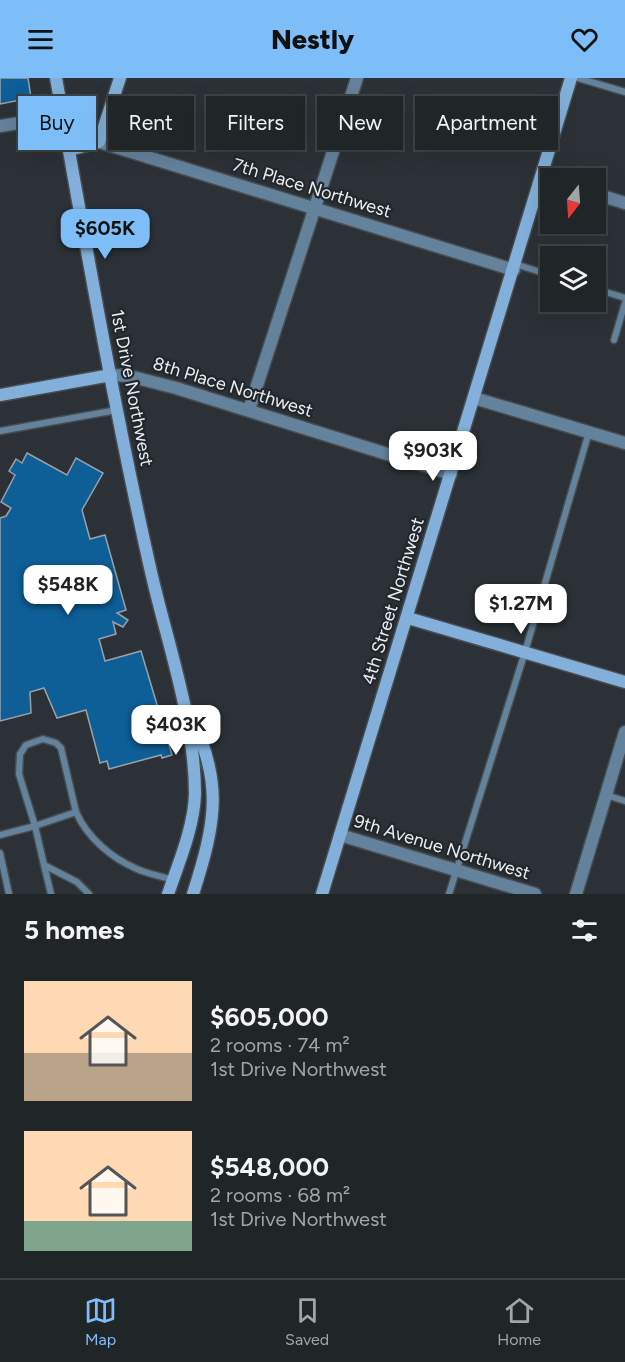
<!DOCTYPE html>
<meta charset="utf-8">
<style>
body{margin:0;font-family:Figtree,sans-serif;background:#2d3134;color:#f1f3f6;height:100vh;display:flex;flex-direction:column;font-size:22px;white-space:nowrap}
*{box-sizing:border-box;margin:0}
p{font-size:20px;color:#a2a5a8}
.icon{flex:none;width:33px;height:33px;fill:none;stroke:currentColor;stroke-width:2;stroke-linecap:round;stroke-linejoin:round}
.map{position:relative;height:816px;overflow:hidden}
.drawer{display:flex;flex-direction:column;background:#202528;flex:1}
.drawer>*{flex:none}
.top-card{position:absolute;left:18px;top:18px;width:590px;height:54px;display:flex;gap:12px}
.needle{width:39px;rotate:197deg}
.controls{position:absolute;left:540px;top:90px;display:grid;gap:12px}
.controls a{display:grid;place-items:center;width:66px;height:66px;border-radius:0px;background:#202528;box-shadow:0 6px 24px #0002,0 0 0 2px #3d4245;font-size:30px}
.price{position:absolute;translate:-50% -51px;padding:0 14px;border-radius:12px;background:#fff;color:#222;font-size:20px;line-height:39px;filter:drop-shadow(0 2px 3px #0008)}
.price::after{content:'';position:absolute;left:50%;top:36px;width:18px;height:14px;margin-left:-9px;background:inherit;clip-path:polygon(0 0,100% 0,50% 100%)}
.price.active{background:#7dbef9;color:#111}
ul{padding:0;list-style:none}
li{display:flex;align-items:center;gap:18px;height:150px;padding:0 24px}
li span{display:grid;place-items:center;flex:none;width:168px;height:120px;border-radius:0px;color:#555}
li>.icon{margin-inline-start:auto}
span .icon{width:72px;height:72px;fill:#fffc;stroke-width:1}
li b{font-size:26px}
h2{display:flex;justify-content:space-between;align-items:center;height:72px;padding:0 24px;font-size:26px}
.chip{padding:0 21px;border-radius:0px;background:#202528;box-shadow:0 6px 24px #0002,0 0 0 2px #3d4245;font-size:21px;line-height:54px}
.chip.active{background:#7dbef9;color:#111}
header{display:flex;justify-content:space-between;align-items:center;height:78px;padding:0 24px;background:#7dbef9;color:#111;font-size:27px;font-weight:800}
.tabs{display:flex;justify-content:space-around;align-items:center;height:84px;border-top:2px solid #3d4245;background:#202528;font-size:16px;color:#a2a5a8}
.tabs a{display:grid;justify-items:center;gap:3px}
.tabs .active{color:#7dbef9}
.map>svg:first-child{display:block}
.building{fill:#0e5e97;stroke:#9aa1a8;stroke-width:1.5}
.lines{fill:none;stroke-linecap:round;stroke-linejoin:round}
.lane-casing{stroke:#464c50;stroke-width:9}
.street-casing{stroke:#464c50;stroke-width:15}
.secondary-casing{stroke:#464c50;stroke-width:15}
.lane{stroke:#65829c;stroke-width:6}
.street{stroke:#65829c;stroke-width:12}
.secondary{stroke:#82b0da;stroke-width:12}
.labels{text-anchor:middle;stroke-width:4.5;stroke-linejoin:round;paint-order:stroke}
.street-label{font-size:18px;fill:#ebeff2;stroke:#21272c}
</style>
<header><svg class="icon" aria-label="menu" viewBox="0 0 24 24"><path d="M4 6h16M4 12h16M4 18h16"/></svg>Nestly<svg class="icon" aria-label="heart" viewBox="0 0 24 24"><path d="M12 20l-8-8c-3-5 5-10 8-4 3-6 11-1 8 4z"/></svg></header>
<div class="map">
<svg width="625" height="816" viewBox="0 0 625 816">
<rect width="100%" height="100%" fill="#2b3136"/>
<!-- building -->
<path class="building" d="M 0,0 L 28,0 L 31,20 L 0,26 Z
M 27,375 L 67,397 L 76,380 L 103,395 L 82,432 L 90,461 L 105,457 L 126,532 L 117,535 L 128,542 L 123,549 L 113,544 L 116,556 L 99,561 L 105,583 L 141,573 L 172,677 L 162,680 L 161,677 L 109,691 L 107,683 L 100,685 L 86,632 L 57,640 L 44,610 L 30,614 L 31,635 L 0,643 L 0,440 L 6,438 L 11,430 L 1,424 L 15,397 L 9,393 L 16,381 L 22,385 Z"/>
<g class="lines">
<defs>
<path id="lane" d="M 578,0 L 625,14
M 515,186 L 550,197
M 596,211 L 625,220
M 614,262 L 625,225
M 0,353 L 117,332
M 606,717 L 625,723
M 76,734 L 61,670 L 56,665 L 43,661 L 26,667 L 20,676 L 19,696 L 35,748 L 44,787 L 77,804 L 89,816
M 0,757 L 35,748 L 76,734 C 87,759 111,780 137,791 C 148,796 161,798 173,802
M 0,775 L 9,816
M 44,787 L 51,816
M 449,816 L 525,574 L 589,354"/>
<path id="street" d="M 0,48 L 63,38
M 99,64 L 514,192
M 596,116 L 625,125
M 111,297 L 129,298 L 176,310 L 451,396
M 474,320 L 625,365
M 249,332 L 357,0
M 340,757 L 535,816
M 576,816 L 625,654"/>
<path id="secondary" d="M 56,0 C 85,162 113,325 149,485 C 165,559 195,639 195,716 C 194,749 179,784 168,816
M 69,72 L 99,64 L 120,0
M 0,317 L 111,297
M 408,540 L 625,604
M 189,634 C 224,704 216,744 193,816
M 322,816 L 571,0"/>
</defs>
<!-- lane casing -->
<use href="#lane" class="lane-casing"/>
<!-- street casing -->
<use href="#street" class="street-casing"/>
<!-- secondary casing -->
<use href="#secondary" class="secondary-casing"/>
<!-- lane -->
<use href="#lane" class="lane"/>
<!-- street -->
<use href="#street" class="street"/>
<!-- secondary -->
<use href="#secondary" class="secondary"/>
</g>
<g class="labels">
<!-- street labels -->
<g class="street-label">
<text transform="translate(312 110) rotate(17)" y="6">7th Place Northwest</text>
<text transform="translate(233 309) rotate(17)" y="6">8th Place Northwest</text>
<text transform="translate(132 310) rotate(79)" y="6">1st Drive Northwest</text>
<text transform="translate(393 523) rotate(-73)" y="6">4th Street Northwest</text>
<text transform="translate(442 769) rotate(17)" y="6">9th Avenue Northwest</text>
</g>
</g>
</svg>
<div class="controls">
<a><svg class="needle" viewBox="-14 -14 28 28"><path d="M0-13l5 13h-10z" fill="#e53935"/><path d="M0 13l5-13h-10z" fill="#a2a5a8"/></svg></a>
<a><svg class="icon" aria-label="layers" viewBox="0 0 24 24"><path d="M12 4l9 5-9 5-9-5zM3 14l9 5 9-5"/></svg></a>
</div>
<b class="price active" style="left:105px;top:182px">$605K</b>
<b class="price" style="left:433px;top:404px">$903K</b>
<b class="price" style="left:68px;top:538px">$548K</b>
<b class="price" style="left:521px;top:557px">$1.27M</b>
<b class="price" style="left:176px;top:678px">$403K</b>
<div class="top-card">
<a class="chip active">Buy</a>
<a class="chip">Rent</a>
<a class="chip">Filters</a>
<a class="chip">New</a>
<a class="chip">Apartment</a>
</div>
</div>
<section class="drawer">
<h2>5 homes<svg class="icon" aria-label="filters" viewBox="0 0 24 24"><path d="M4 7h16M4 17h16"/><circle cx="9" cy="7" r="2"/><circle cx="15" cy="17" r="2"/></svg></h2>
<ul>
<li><span style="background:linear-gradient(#ffd9b3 60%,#b9a48a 0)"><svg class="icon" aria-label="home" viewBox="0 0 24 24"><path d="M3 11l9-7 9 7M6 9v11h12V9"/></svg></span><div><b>$605,000</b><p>2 rooms · 74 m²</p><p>1st Drive Northwest</p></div></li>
<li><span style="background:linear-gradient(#ffd9b3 75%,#7fa58c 0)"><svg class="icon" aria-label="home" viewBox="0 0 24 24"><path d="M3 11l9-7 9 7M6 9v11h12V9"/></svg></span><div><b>$548,000</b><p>2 rooms · 68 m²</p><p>1st Drive Northwest</p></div></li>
</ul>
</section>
<nav class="tabs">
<a class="active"><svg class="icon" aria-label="map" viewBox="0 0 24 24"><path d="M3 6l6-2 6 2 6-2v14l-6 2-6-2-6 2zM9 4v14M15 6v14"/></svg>Map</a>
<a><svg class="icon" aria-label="saved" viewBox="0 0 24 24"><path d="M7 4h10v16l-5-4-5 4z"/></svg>Saved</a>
<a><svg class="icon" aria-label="home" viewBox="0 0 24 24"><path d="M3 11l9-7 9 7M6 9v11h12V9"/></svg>Home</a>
</nav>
